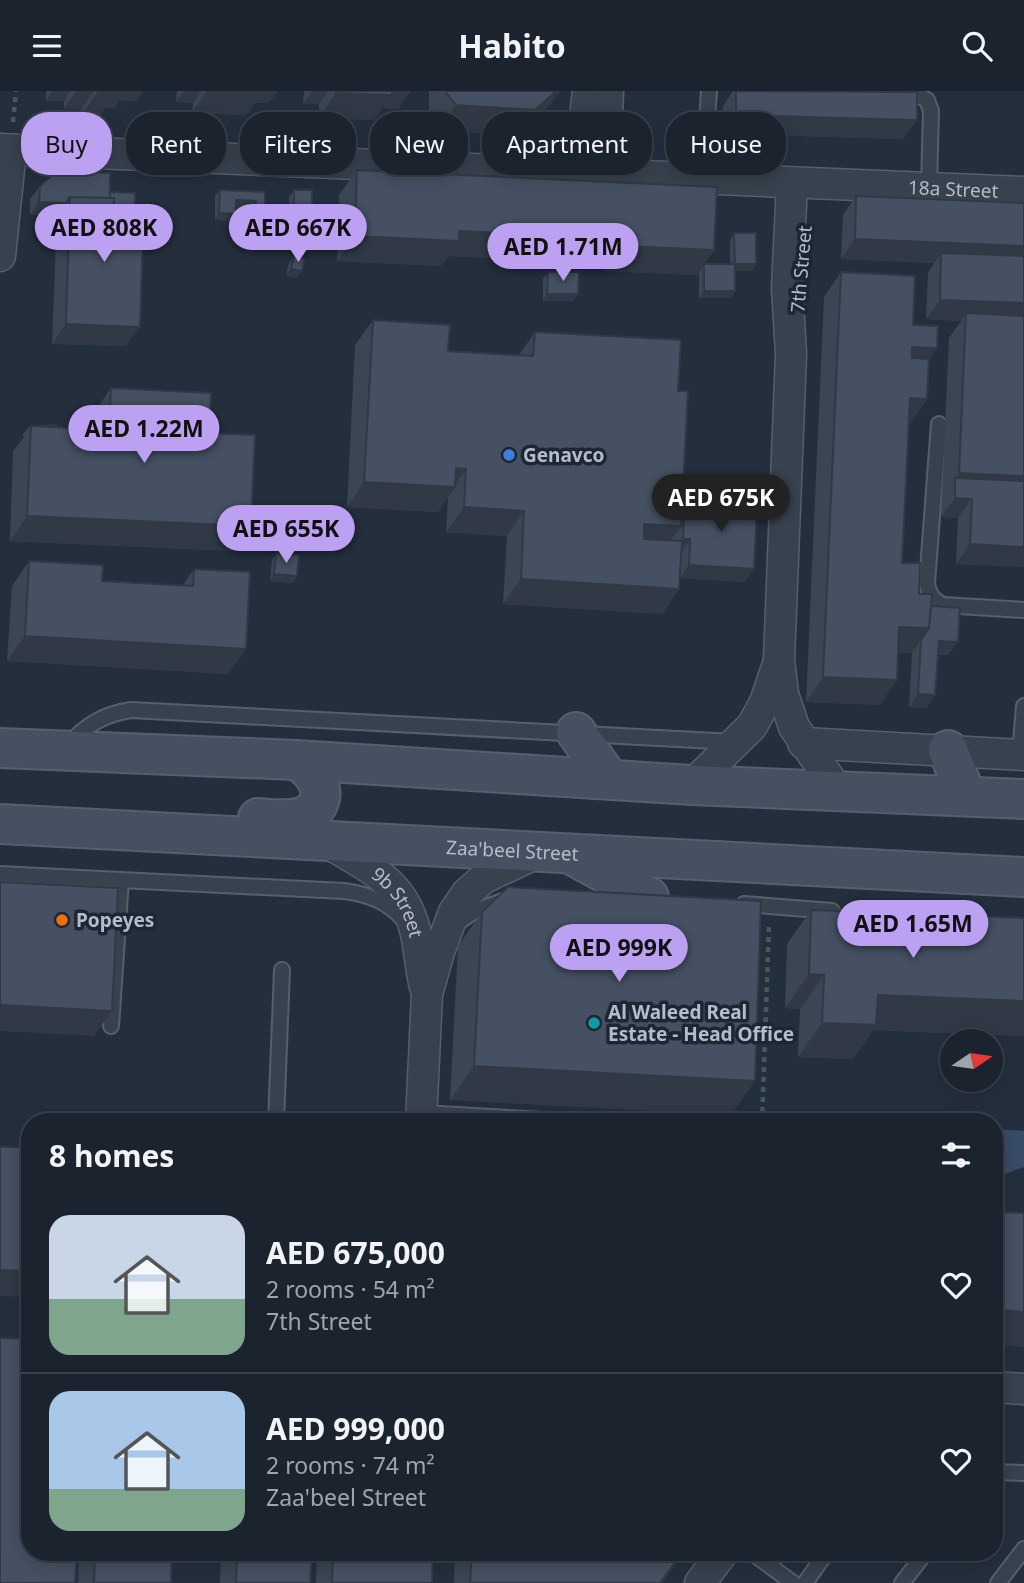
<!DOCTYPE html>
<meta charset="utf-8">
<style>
body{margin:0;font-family:"Noto Sans",sans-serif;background:#282f3a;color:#f1f3f6;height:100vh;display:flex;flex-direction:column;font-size:26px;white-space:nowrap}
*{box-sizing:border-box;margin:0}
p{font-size:23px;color:#a0a4aa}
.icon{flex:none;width:38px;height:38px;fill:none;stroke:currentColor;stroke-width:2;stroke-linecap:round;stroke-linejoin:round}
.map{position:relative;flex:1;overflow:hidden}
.sheet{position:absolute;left:21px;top:1022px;width:982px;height:448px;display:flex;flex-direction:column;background:#1b232e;border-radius:28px;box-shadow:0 4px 18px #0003,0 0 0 2px #39404a}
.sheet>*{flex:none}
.guide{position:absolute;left:21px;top:21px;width:984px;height:63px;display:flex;gap:14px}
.needle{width:46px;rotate:77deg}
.controls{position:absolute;left:940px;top:938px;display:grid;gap:14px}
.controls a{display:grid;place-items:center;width:63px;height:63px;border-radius:50%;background:#1b232e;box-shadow:0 4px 18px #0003,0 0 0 2px #39404a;font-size:35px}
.price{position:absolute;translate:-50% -60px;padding:0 16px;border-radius:24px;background:#bca0f2;color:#111;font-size:23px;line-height:46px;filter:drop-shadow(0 2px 4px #0008)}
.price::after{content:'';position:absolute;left:50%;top:42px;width:21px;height:16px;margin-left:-10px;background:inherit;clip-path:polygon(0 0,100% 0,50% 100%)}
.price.active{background:#222;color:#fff}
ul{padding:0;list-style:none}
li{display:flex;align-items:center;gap:21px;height:175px;padding:0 28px}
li+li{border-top:2px solid #39404a}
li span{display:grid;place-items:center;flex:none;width:196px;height:140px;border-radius:21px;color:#555}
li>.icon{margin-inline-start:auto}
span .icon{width:84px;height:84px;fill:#fffc;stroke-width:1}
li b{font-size:30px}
h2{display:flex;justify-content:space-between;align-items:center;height:84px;padding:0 28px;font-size:30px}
.pill{padding:0 24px;border-radius:28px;background:#1b232e;box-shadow:0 4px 18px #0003,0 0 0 2px #39404a;font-size:24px;line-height:63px}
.pill.active{background:#bca0f2;color:#111}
header{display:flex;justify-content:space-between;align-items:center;height:91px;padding:0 28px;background:#1b232e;font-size:32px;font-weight:700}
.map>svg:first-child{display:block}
.water{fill:#394c67}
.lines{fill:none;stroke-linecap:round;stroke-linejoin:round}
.service-casing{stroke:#565f6c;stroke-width:18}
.minor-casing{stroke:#565f6c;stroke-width:33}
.secondary-casing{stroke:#565f6c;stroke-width:42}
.path{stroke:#44595c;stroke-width:4.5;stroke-dasharray:5 5;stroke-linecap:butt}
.service{stroke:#38414e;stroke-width:14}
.minor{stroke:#38414e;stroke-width:30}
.secondary{stroke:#465061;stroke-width:38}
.wall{fill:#3b4654}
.shaded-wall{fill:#303945}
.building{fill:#455162;stroke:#303945;stroke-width:2}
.shop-dot{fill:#3f7fe0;stroke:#1d2633;stroke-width:2.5}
.food-dot{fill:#e8710a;stroke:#1d2633;stroke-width:2.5}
.culture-dot{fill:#0f9aa8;stroke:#1d2633;stroke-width:2.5}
.labels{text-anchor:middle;stroke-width:7;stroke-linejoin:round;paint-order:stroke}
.street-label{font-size:19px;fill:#b4bcc9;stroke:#1d2633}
.poi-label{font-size:19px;font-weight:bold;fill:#b4bcc9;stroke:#1d2633;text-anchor:start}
</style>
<header><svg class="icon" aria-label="menu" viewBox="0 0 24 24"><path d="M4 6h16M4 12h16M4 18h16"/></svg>Habito<svg class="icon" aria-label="search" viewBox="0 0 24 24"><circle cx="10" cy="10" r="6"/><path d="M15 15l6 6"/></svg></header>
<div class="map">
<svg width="1024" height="1492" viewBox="0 0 1024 1492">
<rect width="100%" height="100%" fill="#242f3e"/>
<!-- water -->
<path class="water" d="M 994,1038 L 1024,1040 L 1024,1076 L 994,1087 Z"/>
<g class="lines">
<defs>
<path id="service" d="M 867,0 L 917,4 L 927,9 L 931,20 L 929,97
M 703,89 L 709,0
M 939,333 L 927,492 C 929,504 933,509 943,514 L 1024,519
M 67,655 C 85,635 103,623 131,619 L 734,651
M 1020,664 L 1024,615
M 0,783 L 344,800 C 367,803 387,810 403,828
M 744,813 L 832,820
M 457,832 L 473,821 L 508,808
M 111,935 L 121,789
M 422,1022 L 544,1029
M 276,1031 L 282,879
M 994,1381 L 1024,1382
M 751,1461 L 793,1492
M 805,1492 L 827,1461
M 902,1492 L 926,1461
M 998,1492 L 1024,1458"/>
<g id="minor">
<path id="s1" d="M 0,58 L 1024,101"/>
<path d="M 578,82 L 588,0"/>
<path d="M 605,84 L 608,0"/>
<path d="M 792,92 L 787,197 L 791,263 L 779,569 L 783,603 L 794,636 L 838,700"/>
<path d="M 0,165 L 11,59"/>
<path d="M 803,652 L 1024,664"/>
<path d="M 692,694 L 752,635 L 765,611 L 777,576"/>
<path id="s2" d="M 325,750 C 370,778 407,791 417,848 C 420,864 421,880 425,896"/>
<path d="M 421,1031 L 427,903 L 439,861 L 454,821 L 467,802 L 484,787 L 537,762"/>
<path d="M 994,1296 L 1024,1298"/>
<path d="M 700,1492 L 723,1461"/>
</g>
<g id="secondary">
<path d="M 576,641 L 609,688"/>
<path d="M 0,657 L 296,669 L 692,694 L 1024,708"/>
<path d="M 948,659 L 966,705"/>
<path d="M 258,727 C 272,728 296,731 308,723 C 333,707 316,680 296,669"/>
<path id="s3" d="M 0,733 L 1024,786"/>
<path d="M 574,765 L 649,806"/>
</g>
</defs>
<!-- service casing -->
<use href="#service" class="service-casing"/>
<!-- minor casing -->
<use href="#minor" class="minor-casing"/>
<!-- secondary casing -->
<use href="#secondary" class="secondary-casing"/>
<!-- path -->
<path class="path" d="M 13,31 L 16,0
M 762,1031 L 769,834"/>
<!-- service -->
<use href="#service" class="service"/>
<!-- minor -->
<use href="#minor" class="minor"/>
<!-- secondary -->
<use href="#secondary" class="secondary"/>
</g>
<!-- wall -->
<path class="wall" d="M 46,0 L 143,0 L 136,10 L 119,9 L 114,17 L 105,17 L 99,25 L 81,25 L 81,18 L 64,18 L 64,10 L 46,10 Z
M 177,0 L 277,0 L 269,12 L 255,12 L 246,24 L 192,22 L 193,12 L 176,11 Z
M 304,0 L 411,0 L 398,18 L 382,17 L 374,29 L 319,27 L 319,13 L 303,13 Z
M 429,0 L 560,0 L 551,13 L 517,44 L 439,39 L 429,27 Z
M 733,0 L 736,0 L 903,48 L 722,43 L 723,15 Z
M 357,79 L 714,159 L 704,173 L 730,173 L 730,149 L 734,142 L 752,180 L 735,180 L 735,200 L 731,207 L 699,207 L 699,181 L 697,184 L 605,180 L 605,172 L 448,165 L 441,175 L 337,170 L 339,104 Z
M 40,95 L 110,101 L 135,118 L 140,236 L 126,255 L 52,253 L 57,125 L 30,124 L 30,108 Z
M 220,99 L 265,101 L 260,128 L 251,127 L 251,117 L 236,116 L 231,130 L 215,129 L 215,105 Z
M 294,99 L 307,123 L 289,124 L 289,106 Z
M 856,105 L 1024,112 L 1024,476 L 956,473 L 958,427 L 941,426 L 949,247 L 961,230 L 926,228 L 928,182 L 934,172 L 841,168 L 843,124 Z
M 294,165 L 297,187 L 286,184 L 289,172 Z
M 548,181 L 574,210 L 543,210 L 543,188 Z
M 841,181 L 913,234 L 929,269 L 927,308 L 910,333 L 908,333 L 902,472 L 919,503 L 931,515 L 948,564 L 938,564 L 926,617 L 909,616 L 912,562 L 898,562 L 880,614 L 806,611 L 824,206 Z
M 373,229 L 448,260 L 518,265 L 535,241 L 678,300 L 682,413 L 685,409 L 754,478 L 744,491 L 680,487 L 679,498 L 662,523 L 503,513 L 507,445 L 446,441 L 448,406 L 438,421 L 347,416 L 355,254 Z
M 111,297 L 210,342 L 233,460 L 10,450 L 13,360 L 24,346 L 23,343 L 28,337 L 31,335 L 93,338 L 94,322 Z
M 276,462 L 293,492 L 270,490 L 272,469 Z
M 29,470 L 102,490 L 182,495 L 194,478 L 246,558 L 228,583 L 7,570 L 12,495 Z
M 811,819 L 1024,827 L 1024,945 L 873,939 L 853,968 L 798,966 L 800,918 L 785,917 L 787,853 Z
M 482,821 L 731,1024 L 450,1009 L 458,855 Z
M 79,1461 L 172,1461 L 171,1492 L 78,1492 Z
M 221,1461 L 312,1461 L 310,1492 L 220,1492 Z
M 317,1461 L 433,1461 L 432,1492 L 316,1492 Z
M 455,1461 L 685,1461 L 662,1492 L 454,1492 Z"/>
<!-- shaded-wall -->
<path class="shaded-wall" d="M 53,0 L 70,0 L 64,10 L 46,10 Z
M 76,0 L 94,0 L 81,18 L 64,18 Z
M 98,0 L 143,0 L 136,10 L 119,9 L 114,17 L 105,17 L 99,25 L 81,25 Z
M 184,0 L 201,0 L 193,12 L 176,11 Z
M 207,0 L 277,0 L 269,12 L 255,12 L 246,24 L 192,22 Z
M 312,0 L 328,0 L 319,13 L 303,13 Z
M 386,0 L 411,0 L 398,18 L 382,17 L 374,29 L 319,27 L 336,2 Z
M 556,0 L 560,0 L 551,13 L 517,44 L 439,39 L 456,14 Z
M 736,24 L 917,29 L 903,48 L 722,43 Z
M 236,109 L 256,110 L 251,117 L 232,116 Z
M 39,111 L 66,112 L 57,125 L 30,124 Z
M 312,116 L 307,123 L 289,124 L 294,117 Z
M 256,120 L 265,121 L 260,128 L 251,127 Z
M 219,122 L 236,123 L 231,130 L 215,129 Z
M 459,140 L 622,147 L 605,172 L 448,165 L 441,175 L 337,170 L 355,145 Z
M 855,148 L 1024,155 L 1024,175 L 941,162 L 934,172 L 841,168 Z
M 622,155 L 714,159 L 697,184 L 605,180 Z
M 735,173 L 756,173 L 752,180 L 730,180 Z
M 291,178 L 302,180 L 297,187 L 286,184 Z
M 704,200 L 735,200 L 731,207 L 699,207 Z
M 547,203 L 578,203 L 574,210 L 543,210 Z
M 940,209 L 1024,212 L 1024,232 L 966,222 L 961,230 L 926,228 Z
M 66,233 L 140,236 L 126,255 L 52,253 Z
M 912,256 L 937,257 L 920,282 L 894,281 Z
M 910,307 L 927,308 L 910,333 L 892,332 Z
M 456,377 L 466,378 L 453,396 L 455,396 L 438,421 L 347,416 L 364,391 Z
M 959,382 L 1024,385 L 1024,411 L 971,408 L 958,427 L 941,426 L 955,407 L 955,387 Z
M 464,416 L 524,420 L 507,445 L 446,441 Z
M 27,425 L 251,435 L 233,460 L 10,450 Z
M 644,433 L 681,435 L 663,460 L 627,458 Z
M 683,448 L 690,448 L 681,462 L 674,461 Z
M 970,453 L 1024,456 L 1024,476 L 956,473 Z
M 689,474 L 754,478 L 744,491 L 680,487 Z
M 274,483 L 297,485 L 293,492 L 270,490 Z
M 521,488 L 679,498 L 662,523 L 503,513 Z
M 899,536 L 929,537 L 912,562 L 882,561 Z
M 25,545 L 246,558 L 228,583 L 7,570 Z
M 939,550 L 958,551 L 948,564 L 929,563 Z
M 823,586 L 897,589 L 880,614 L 806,611 Z
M 918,603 L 935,604 L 926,617 L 909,616 Z
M 809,883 L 824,884 L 800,918 L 785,917 Z
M 878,904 L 1024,910 L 1024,945 L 873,939 L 853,968 L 798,966 L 822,932 Z
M 0,914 L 112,920 L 94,945 L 0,940 Z
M 474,975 L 755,990 L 731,1024 L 450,1009 Z
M 0,1179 L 30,1180 L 30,1206 L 0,1205 Z
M 994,1218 L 1024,1221 L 1024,1256 L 994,1254 Z
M 683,1461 L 685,1461 L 662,1492 L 660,1492 Z"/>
<!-- building -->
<path class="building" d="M 336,0 L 392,0 L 392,4 L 336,2 Z
M 446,0 L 556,0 L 535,19 L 456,14 L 446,2 Z
M 736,0 L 917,1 L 917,29 L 736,24 Z
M 357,79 L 717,96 L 714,159 L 622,155 L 622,147 L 459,140 L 459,150 L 355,145 Z
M 56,81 L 110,82 L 110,107 L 70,106 L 66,112 L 39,111 L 40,95 Z
M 220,99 L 265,101 L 265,121 L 256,120 L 256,110 L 236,109 L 236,123 L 219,122 Z
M 294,99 L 312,99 L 312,116 L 294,117 Z
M 110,101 L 135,102 L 135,118 L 113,117 L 114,107 L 110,107 Z
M 856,105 L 1024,112 L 1024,155 L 855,148 Z
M 70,106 L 114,107 L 113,117 L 144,118 L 140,236 L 66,233 Z
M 734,142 L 756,142 L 756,173 L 735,173 Z
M 941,162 L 1024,165 L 1024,212 L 940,209 Z
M 294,165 L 305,168 L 302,180 L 291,178 Z
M 704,173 L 735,173 L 735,200 L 704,200 Z
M 548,181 L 579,181 L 578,203 L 547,203 Z
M 841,181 L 915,185 L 913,234 L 938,235 L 937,257 L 912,256 L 912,267 L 929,268 L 927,308 L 910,307 L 902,472 L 920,472 L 919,503 L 932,503 L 929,537 L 899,536 L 897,589 L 823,586 Z
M 966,222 L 1024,225 L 1024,385 L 959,382 Z
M 373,229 L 450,234 L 448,260 L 533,265 L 535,241 L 681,249 L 678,300 L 688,300 L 681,435 L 644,433 L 644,448 L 682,450 L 679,498 L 521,488 L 524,420 L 464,416 L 466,378 L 456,377 L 455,396 L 364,391 Z
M 111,297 L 211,302 L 210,342 L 255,344 L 251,435 L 27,425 L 31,335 L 109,339 Z
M 56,334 L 57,336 L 39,335 Z
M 955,387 L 1024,390 L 1024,456 L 970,453 L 972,408 L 955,407 Z
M 685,409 L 757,414 L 754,478 L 689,474 L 690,448 L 683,448 Z
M 276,462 L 299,464 L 297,485 L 274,483 Z
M 29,470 L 103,474 L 102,490 L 193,495 L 194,478 L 250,481 L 246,558 L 25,545 Z
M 931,515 L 960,517 L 958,551 L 939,550 L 935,604 L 918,603 L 921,549 L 929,537 Z
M 0,791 L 118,797 L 112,920 L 0,914 Z
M 508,796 L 761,810 L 755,990 L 474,975 L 482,821 Z
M 811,819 L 1024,827 L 1024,910 L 878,904 L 876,934 L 822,932 L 824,884 L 809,883 Z
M 0,1056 L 30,1056 L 30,1180 L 0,1179 Z
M 994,1121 L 1024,1122 L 1024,1221 L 994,1218 Z
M 0,1247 L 30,1248 L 30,1461 L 77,1461 L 75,1492 L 0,1492 Z
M 95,1461 L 172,1461 L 171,1492 L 94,1492 Z
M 237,1461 L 312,1461 L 310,1492 L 236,1492 Z
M 333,1461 L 433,1461 L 432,1492 L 332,1492 Z
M 472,1461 L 683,1461 L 660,1492 L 470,1492 Z"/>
<!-- markers -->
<circle class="shop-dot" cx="509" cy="364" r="7"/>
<circle class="food-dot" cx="62" cy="829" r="7"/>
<circle class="culture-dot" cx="594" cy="932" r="7"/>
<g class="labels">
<!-- street labels -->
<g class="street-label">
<text dy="7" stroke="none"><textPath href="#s1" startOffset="954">18a Street</textPath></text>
<text transform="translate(801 178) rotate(-85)" y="7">7th Street</text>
<text dy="7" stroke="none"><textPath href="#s3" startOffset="513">Zaa'beel Street</textPath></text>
<text dy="7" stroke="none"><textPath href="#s2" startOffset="98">9b Street</textPath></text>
</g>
<!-- poi labels -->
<g class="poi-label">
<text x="523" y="371">Genavco</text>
<text x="76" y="836">Popeyes</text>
<text x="608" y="928">Al Waleed Real<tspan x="608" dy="22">Estate - Head Office</tspan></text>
</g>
</g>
</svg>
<div class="controls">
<a><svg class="needle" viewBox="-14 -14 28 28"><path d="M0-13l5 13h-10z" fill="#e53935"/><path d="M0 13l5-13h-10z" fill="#a0a4aa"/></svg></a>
</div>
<b class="price" style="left:104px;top:173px">AED 808K</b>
<b class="price" style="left:298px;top:173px">AED 667K</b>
<b class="price" style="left:563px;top:192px">AED 1.71M</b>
<b class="price" style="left:144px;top:374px">AED 1.22M</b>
<b class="price active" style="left:721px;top:443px">AED 675K</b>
<b class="price" style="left:286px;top:474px">AED 655K</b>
<b class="price" style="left:913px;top:869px">AED 1.65M</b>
<b class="price" style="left:619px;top:893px">AED 999K</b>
<div class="guide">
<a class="pill active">Buy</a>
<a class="pill">Rent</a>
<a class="pill">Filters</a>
<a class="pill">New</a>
<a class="pill">Apartment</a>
<a class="pill">House</a>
</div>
<section class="sheet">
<h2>8 homes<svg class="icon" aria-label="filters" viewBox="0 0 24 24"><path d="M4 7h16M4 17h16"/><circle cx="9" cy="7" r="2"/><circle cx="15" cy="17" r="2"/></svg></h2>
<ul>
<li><span style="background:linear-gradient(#c9d6e8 60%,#7fa58c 0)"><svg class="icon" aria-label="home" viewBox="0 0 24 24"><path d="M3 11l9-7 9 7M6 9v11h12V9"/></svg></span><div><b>AED 675,000</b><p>2 rooms · 54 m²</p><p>7th Street</p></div><svg class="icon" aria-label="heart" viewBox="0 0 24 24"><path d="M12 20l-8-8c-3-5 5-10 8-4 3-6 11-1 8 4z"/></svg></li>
<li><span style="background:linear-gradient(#a9c7e8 70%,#7fa58c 0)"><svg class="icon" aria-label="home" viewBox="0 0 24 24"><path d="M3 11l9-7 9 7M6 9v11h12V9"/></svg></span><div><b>AED 999,000</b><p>2 rooms · 74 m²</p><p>Zaa'beel Street</p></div><svg class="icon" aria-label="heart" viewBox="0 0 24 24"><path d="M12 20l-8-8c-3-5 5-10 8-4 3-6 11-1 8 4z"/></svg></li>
</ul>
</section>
</div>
